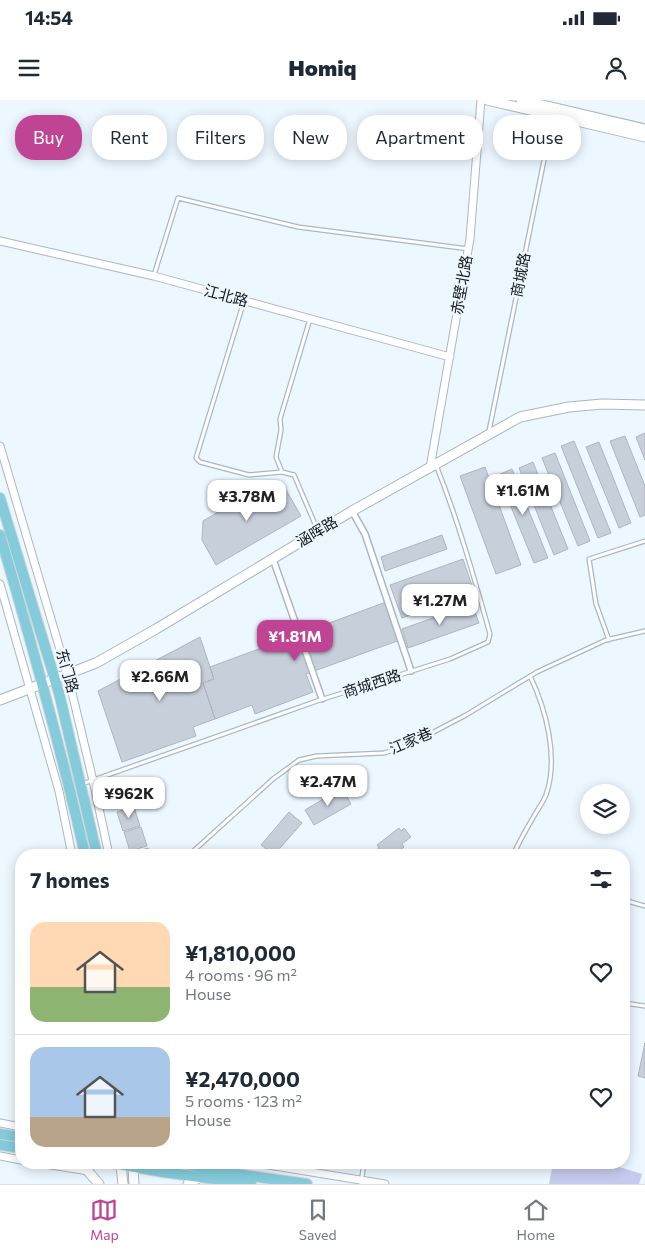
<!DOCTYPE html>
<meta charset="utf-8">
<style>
body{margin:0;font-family:Commissioner,"Noto Sans SC",sans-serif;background:#f2f2f3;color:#1f2937;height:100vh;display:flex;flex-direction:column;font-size:19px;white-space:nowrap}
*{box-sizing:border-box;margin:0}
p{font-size:16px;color:#747a83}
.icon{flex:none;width:28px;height:28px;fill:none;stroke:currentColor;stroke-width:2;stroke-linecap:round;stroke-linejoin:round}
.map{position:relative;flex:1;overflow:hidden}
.panel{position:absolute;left:15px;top:749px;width:615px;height:320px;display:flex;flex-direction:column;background:#fff;border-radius:20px;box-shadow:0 2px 12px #0003}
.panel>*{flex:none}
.guide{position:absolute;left:15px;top:15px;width:615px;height:45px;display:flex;gap:10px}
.fabs{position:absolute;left:580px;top:684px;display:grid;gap:10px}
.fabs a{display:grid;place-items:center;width:50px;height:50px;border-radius:50%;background:#fff;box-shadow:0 2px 12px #0003;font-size:25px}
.price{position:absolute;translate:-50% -42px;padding:0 11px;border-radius:10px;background:#fff;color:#222;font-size:16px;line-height:32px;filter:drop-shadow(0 1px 2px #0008)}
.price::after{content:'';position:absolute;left:50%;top:30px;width:15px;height:11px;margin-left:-8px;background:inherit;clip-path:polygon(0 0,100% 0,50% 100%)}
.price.current{background:#c04494;color:#fff}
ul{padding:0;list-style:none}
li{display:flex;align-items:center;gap:15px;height:125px;padding:0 15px}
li+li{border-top:1px solid #e0e1e3}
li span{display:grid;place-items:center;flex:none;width:140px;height:100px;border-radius:15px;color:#555}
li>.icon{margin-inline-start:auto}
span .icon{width:60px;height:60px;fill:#fffc;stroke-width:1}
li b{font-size:21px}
h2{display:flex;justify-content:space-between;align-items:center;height:60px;padding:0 15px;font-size:21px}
.pill{padding:0 18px;border-radius:20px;background:#fff;box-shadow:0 2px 12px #0003;font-size:18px;line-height:45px}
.pill.current{background:#c04494;color:#fff}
.status{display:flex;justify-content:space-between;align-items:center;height:35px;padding:0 25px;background:#fff;direction:ltr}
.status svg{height:14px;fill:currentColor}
header{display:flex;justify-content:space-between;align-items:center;height:65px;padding:0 15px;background:#fff;font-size:22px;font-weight:800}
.dock{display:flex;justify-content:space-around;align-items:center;height:70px;border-top:1px solid #e0e1e3;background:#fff;font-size:14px;color:#747a83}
.dock a{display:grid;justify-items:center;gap:2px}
.dock .current{color:#c04494}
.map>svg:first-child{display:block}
.green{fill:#c6caee}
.building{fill:#c7cfdb;stroke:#aeb5c1}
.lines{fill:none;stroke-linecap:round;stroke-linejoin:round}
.service-casing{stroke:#abb8c1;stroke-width:5.5}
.pedestrian-casing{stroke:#abb8c1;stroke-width:8}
.minor-casing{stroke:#abb8c1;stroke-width:9}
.tertiary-casing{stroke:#abb8c1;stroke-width:11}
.secondary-casing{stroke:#abb8c1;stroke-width:11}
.primary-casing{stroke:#d5d6d6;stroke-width:12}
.service{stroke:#fff;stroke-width:3}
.pedestrian{stroke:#fff;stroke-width:5}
.minor{stroke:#fff;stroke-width:7}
.tertiary{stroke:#fff;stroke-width:9}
.secondary{stroke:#fff;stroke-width:9}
.primary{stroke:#84cbdb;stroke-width:10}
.labels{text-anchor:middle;stroke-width:5;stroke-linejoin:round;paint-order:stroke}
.street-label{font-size:15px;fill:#15191d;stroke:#ecf7ff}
</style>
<div class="status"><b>14:54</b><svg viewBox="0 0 49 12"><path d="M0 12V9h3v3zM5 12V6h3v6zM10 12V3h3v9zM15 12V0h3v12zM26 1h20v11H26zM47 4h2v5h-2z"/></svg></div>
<header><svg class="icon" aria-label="menu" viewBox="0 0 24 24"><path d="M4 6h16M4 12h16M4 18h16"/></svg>Homiq<svg class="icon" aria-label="person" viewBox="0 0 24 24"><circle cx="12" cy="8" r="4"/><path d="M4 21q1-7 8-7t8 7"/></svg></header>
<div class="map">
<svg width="645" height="1084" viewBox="0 0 645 1084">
<rect width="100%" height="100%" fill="#ecf7ff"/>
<!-- green -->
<path class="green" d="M 553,1063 L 610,1063 L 610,1064 L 642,1074 L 639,1084 L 549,1084 Z"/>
<!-- building -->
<path class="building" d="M 645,333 L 645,360 L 636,337 Z
M 625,336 L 645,386 L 645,415 L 640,417 L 610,341 Z
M 574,341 L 611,433 L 598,438 L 561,346 Z
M 599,342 L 631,423 L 619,428 L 586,347 Z
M 555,353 L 590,441 L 578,446 L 542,358 Z
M 533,362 L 568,449 L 554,455 L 519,368 Z
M 485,367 L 521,465 L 496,474 L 460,376 Z
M 512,369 L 548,458 L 534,463 L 498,375 Z
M 285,388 L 301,416 L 216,465 L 202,440 L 203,421 L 257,389 Z
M 442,435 L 447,449 L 385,471 L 381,457 Z
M 463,459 L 474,492 L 402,518 L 390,485 Z
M 386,502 L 400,540 L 306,574 L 313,592 L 255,614 L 252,605 L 215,619 L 203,583 L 214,579 L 210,567 Z
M 472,504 L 479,523 L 408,548 L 402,529 Z
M 200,537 L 214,579 L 203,583 L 215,619 L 193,627 L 196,636 L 122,662 L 98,591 Z
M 128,685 L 134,704 L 117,709 L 111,690 Z
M 342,688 L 351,704 L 314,725 L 305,710 Z
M 134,707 L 140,726 L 123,731 L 117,712 Z
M 289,712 L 302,723 L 274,755 L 261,745 Z
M 141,727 L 147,746 L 130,751 L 124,732 Z
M 399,728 L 401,731 L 404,728 L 411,737 L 402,744 L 404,747 L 396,753 L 394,750 L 387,755 L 366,755 L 368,753 L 370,755 L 379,748 L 377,745 Z
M 148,748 L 150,755 L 131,755 L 130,754 Z
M 645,943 L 645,978 L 638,976 Z
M 525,1062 L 544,1062 L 543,1066 Z"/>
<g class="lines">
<defs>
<path id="service" d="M 154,175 L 178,98 L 298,127 L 469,149
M 244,201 L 196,358 L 200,362 L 249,375 L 282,372 L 294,375 L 318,431
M 489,331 L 553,16
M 282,372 L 276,357 L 281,330 L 280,319 L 310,219
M 609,540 L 596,504 L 589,459 L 645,441
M 82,684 L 317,601 L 450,559 L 488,542 L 490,534 C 474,477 458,420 436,365
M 189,755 L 273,679 L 299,660 L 317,656 L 384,653 L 409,645 L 466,615 L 537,572 L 606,540 L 645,531
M 513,755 C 520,740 528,726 537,711 C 540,706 544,700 546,695 C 559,658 546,609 530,576
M 624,800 L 645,806
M 624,903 L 645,906
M 361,1084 L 364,1062"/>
<path id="pedestrian" d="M 352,411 L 365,434 L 411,571
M 273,459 L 322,599"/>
<path id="minor" d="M 0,141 L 154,176 L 450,257
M 0,346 L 69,580 L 94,685 L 109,755
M 430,368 L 470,139 L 481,0
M 0,484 L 59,691 L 72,755
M 0,1023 L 21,1027
M 0,1056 L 21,1060
M 32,1062 L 89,1071
M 249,1062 L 385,1084"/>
<path id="tertiary" d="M 0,600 L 96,563 L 156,529 L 352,411 L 520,317 L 569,307 L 602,304 L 645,305"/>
<path id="secondary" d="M 487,0 L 645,37
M 521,0 L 645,29
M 80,1062 L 99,1084
M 121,1065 L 123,1084
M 133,1067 L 134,1084
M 188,1084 L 200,1077"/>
<path id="primary" d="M 0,398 L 59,593 L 97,755
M 0,435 C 31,541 61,647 85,755
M 0,1034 L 21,1037
M 0,1045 L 21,1048
M 107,1062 L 163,1072 L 251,1084
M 178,1062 L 223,1072 L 307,1084"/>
</defs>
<!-- service casing -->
<use href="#service" class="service-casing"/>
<!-- pedestrian casing -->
<use href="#pedestrian" class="pedestrian-casing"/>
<!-- minor casing -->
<use href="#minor" class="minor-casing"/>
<!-- tertiary casing -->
<use href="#tertiary" class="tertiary-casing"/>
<!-- secondary casing -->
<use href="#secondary" class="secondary-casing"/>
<!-- primary casing -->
<use href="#primary" class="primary-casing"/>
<!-- service -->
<use href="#service" class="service"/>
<!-- pedestrian -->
<use href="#pedestrian" class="pedestrian"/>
<!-- minor -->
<use href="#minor" class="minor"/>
<!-- tertiary -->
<use href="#tertiary" class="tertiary"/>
<!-- secondary -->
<use href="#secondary" class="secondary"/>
<!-- primary -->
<use href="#primary" class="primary"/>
</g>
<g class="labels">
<!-- street labels -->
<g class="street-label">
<text transform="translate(521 175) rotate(-79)" y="5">商城路</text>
<text transform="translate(462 185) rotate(-80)" y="5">赤壁北路</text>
<text transform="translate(226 196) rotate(15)" y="5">江北路</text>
<text transform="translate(317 432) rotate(-31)" y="5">涵晖路</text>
<text transform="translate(67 571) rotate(74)" y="5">东门路</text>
<text transform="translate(372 584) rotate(-18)" y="5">商城西路</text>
<text transform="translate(411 641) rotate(-23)" y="5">江家巷</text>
</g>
</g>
</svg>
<div class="fabs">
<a><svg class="icon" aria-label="layers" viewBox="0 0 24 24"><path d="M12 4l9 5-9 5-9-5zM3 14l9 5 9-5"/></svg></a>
</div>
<b class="price" style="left:523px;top:416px">¥1.61M</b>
<b class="price" style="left:247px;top:422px">¥3.78M</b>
<b class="price" style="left:440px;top:526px">¥1.27M</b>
<b class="price current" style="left:295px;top:562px">¥1.81M</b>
<b class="price" style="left:160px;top:602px">¥2.66M</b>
<b class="price" style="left:328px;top:707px">¥2.47M</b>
<b class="price" style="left:129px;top:719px">¥962K</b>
<div class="guide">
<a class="pill current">Buy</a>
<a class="pill">Rent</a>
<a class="pill">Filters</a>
<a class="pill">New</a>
<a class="pill">Apartment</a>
<a class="pill">House</a>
</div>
<section class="panel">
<h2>7 homes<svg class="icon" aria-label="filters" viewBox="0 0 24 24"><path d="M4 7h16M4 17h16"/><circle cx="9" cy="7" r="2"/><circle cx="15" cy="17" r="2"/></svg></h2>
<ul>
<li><span style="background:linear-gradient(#ffd9b3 65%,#8fb573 0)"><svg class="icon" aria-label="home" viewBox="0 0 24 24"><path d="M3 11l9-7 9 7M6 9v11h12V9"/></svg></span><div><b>¥1,810,000</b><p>4 rooms · 96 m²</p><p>House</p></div><svg class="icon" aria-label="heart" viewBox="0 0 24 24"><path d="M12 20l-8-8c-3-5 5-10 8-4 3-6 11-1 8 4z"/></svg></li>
<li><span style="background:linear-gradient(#a9c7e8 70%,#b9a48a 0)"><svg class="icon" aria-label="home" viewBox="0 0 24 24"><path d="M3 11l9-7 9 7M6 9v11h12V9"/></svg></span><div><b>¥2,470,000</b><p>5 rooms · 123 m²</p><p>House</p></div><svg class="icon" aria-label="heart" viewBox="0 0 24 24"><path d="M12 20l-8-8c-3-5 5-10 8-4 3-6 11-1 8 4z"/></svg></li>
</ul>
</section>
</div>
<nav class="dock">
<a class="current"><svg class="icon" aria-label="map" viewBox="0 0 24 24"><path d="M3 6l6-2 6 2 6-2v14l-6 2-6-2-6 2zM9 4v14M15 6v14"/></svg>Map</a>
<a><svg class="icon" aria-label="saved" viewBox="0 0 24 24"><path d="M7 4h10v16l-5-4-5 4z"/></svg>Saved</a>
<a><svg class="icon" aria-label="home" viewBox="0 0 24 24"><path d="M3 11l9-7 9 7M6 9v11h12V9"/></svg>Home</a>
</nav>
